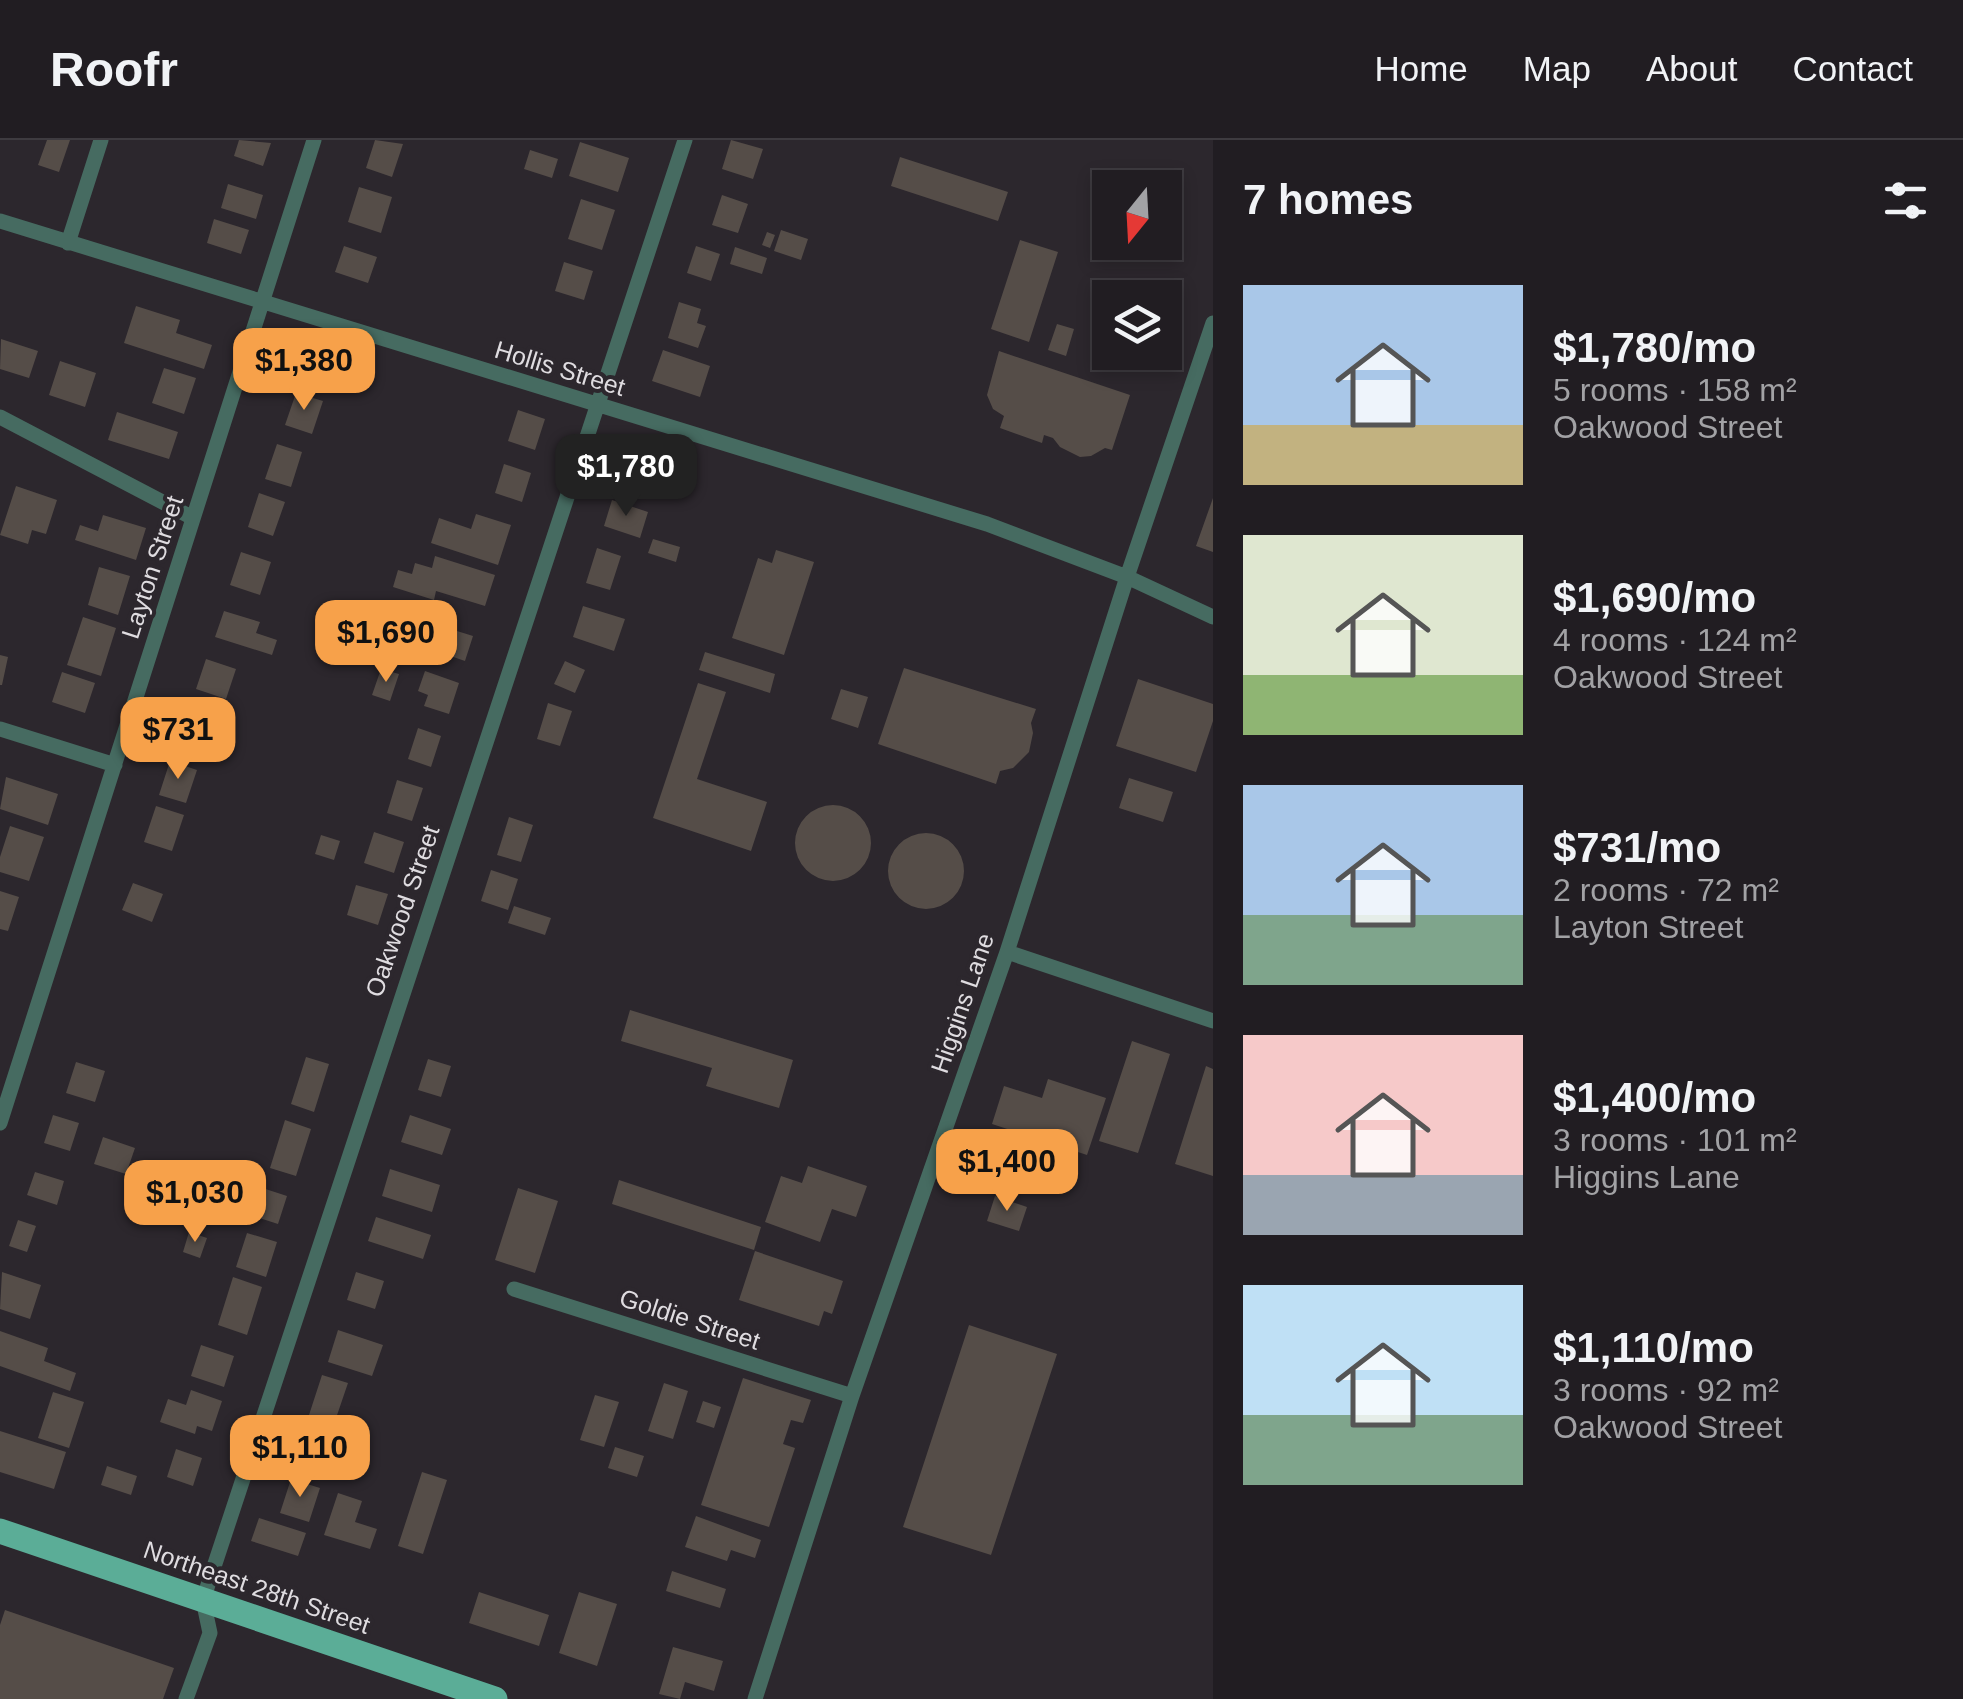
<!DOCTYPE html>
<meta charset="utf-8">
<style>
body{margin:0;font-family:Helvetica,sans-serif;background:#29262a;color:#f1f3f6;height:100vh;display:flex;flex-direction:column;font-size:38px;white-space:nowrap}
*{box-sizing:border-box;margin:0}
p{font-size:32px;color:#a2a2a5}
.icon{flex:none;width:55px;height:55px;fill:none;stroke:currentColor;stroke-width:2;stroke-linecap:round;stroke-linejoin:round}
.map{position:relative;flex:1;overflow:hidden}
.sheet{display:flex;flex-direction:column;background:#211d22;width:750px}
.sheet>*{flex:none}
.needle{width:65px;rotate:198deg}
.controls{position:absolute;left:1092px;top:30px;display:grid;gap:20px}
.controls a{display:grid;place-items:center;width:90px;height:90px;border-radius:0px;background:#211d22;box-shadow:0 5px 15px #0003,0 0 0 2px #3e3b40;font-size:50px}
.price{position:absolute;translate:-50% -85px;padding:0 22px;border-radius:20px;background:#f7a14a;color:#111;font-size:32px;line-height:65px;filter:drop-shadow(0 2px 5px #0008)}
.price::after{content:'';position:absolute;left:50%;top:60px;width:30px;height:22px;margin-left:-15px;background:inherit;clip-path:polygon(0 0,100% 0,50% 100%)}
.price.selected{background:#222;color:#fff}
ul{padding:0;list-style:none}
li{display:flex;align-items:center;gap:30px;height:250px;padding:0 30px}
li span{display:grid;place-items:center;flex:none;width:280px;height:200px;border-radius:0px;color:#555}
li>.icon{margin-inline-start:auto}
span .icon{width:120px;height:120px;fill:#fffc;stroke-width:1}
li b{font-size:42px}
h2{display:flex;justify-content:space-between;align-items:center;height:120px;padding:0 30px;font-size:42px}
header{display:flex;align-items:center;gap:60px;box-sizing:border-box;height:140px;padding:0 50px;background:#211d22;border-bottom:2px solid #3e3b40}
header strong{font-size:48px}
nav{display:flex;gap:55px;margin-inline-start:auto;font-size:35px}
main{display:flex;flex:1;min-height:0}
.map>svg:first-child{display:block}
.building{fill:#554d48}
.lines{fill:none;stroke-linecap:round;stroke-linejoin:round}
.minor{stroke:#466b61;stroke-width:15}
.primary{stroke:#5bad97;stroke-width:25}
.labels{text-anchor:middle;stroke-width:8;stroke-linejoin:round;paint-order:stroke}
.street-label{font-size:25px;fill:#dfdce0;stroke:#2c272d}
</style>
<header>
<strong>Roofr</strong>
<nav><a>Home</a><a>Map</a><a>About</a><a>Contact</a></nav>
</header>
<main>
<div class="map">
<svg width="1213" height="1559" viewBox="0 0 1213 1559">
<rect width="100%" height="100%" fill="#2c272d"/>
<!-- building -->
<path class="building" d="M 47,0 L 70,0 L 59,32 L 38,25 Z
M 239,0 L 271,3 L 263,26 L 234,16 Z
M 375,0 L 403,4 L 392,37 L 366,28 Z
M 731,0 L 763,9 L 753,39 L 722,29 Z
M 580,2 L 629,18 L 618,52 L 569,36 Z
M 530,10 L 558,19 L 552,38 L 524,29 Z
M 900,17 L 1008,52 L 998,81 L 891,46 Z
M 228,44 L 263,55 L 256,79 L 221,68 Z
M 359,47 L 392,57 L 381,93 L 348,82 Z
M 722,55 L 748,64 L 738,93 L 712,85 Z
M 581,59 L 615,70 L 602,110 L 568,99 Z
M 214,79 L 249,90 L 241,114 L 207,103 Z
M 781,90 L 808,99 L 801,120 L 774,111 Z
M 767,92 L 775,95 L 770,108 L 762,105 Z
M 1020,100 L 1058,112 L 1029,202 L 991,189 Z
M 344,106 L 377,117 L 368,143 L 335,132 Z
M 696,106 L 720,114 L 711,141 L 687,133 Z
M 735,107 L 767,118 L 762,134 L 730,124 Z
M 564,122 L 593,131 L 584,160 L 555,151 Z
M 679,162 L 701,169 L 697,183 L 706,186 L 698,208 L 668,198 Z
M 136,166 L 180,180 L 176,193 L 212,205 L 204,229 L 124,203 Z
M 1057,184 L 1074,189 L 1066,216 L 1048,210 Z
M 1,199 L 38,211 L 29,238 L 0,229 Z
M 310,206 L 334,217 L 325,238 L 301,227 Z
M 663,210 L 710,226 L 700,257 L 652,241 Z
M 999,211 L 1130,255 L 1112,310 L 1105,308 L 1091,316 L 1080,317 L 1060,307 L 1053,298 L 1044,295 L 1042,303 L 1000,288 L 1004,276 L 993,269 L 987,255 Z
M 60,221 L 96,233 L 85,267 L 49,255 Z
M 164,228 L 196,238 L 184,274 L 152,263 Z
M 296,253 L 323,261 L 312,294 L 285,285 Z
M 518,270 L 545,279 L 535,310 L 508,301 Z
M 117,272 L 178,292 L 169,319 L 108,300 Z
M 277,304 L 302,312 L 291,347 L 265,339 Z
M 632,309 L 664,319 L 654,348 L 622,337 Z
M 504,324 L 531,333 L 522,362 L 495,353 Z
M 16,346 L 57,360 L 46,394 L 32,390 L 28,404 L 0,395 Z
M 259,353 L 285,362 L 273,396 L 248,387 Z
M 1213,358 L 1213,412 L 1196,406 Z
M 612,360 L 648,372 L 640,398 L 604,386 Z
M 476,374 L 511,385 L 498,425 L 431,403 L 439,378 L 471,389 Z
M 103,375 L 146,388 L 136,420 L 75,400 L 80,385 L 98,391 Z
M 653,399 L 680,407 L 676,422 L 648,413 Z
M 597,408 L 621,416 L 610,450 L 586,443 Z
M 776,410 L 814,422 L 784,515 L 732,498 L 758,418 L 772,423 Z
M 241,412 L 271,422 L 260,455 L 230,445 Z
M 435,416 L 495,435 L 485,466 L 436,451 L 434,460 L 393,447 L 398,430 L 412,434 L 415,423 L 432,428 Z
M 99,427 L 130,436 L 118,475 L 88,465 Z
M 583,466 L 625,479 L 614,511 L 573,497 Z
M 224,471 L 260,482 L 256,493 L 277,500 L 272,515 L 215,497 Z
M 83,477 L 116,488 L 101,536 L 67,525 Z
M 441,486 L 473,496 L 465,521 L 433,510 Z
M 705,512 L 775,534 L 770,553 L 699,530 Z
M 0,515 L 8,517 L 2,545 L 0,545 Z
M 206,519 L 236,529 L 226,559 L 196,549 Z
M 565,521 L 585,530 L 575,553 L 554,544 Z
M 904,528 L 1036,569 L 1031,583 L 1033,593 L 1029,612 L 1013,628 L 1000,631 L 996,644 L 878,604 Z
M 381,529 L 399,534 L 390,561 L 372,555 Z
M 425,531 L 459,543 L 449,574 L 424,566 L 428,555 L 418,551 Z
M 62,532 L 95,543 L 85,573 L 52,562 Z
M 1138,539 L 1213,564 L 1213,581 L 1196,632 L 1116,606 Z
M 698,543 L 726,552 L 697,639 L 767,662 L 751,711 L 653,678 Z
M 841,549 L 868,557 L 858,588 L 831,579 Z
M 548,563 L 572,571 L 560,606 L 537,599 Z
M 185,569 L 215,579 L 205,609 L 175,600 Z
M 418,588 L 441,596 L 431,627 L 408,619 Z
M 170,621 L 197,630 L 186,663 L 159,655 Z
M 6,637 L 58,654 L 48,685 L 0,669 Z
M 1129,638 L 1173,652 L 1163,682 L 1119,668 Z
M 397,640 L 423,648 L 412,681 L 387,673 Z
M795 703a38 38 0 1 1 76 0a38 38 0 1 1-76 0Z
M 156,666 L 184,675 L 172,711 L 144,702 Z
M 509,677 L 533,685 L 521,722 L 497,715 Z
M 10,686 L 44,697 L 29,741 L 0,732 L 0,717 Z
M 374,692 L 404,702 L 394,733 L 364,723 Z
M888 731a38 38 0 1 1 76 0a38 38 0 1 1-76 0Z
M 321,695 L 340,701 L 334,720 L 315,714 Z
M 491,730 L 518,739 L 508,770 L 481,761 Z
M 133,743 L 163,754 L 152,782 L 122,770 Z
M 356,745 L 388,754 L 378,785 L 347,775 Z
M 0,751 L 19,757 L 8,791 L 0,789 Z
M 514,766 L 551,778 L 545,795 L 508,783 Z
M 630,870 L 793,920 L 779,968 L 706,946 L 712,928 L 621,901 Z
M 1132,901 L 1170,914 L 1138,1013 L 1099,1001 Z
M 306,917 L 329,924 L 314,972 L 291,964 Z
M 428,919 L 451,926 L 441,957 L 418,950 Z
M 76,922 L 105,931 L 95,962 L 66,953 Z
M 1206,926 L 1213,929 L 1213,1036 L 1175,1024 Z
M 1048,939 L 1106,958 L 1087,1015 L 992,984 L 1004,946 L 1042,958 Z
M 53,975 L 79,983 L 70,1011 L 44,1003 Z
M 410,975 L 451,989 L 442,1015 L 401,1002 Z
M 285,980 L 311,989 L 296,1036 L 270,1028 Z
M 103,997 L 135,1008 L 126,1034 L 94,1024 Z
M 1013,1003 L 1042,1012 L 1034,1035 L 1006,1026 Z
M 808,1026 L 867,1046 L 856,1077 L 832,1069 L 820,1102 L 765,1082 L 781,1036 L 802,1043 Z
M 390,1029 L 440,1045 L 432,1072 L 382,1056 Z
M 35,1032 L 64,1041 L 57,1065 L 27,1055 Z
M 619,1040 L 761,1087 L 754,1110 L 612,1064 Z
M 250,1044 L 287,1056 L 278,1084 L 241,1072 Z
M 518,1048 L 558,1061 L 535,1133 L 495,1120 Z
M 995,1056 L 1027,1067 L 1019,1091 L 987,1081 Z
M 376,1077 L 431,1095 L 423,1119 L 368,1101 Z
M 18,1080 L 36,1086 L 27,1112 L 9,1106 Z
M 189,1092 L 207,1098 L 200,1118 L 183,1112 Z
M 247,1093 L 277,1102 L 266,1137 L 236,1127 Z
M 755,1111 L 843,1141 L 832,1174 L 824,1171 L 819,1186 L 739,1160 Z
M 2,1132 L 41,1145 L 30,1179 L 0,1169 Z
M 356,1132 L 384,1141 L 375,1169 L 347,1160 Z
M 233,1137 L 262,1147 L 247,1195 L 218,1185 Z
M 969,1185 L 1057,1214 L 991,1415 L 903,1387 Z
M 338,1190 L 383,1205 L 372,1236 L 328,1222 Z
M 0,1191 L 48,1208 L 44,1221 L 76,1233 L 70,1251 L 0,1226 Z
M 201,1205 L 234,1216 L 224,1247 L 191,1236 Z
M 322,1235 L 348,1243 L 334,1284 L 309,1275 Z
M 743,1238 L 811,1260 L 803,1283 L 791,1280 L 783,1304 L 795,1308 L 769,1387 L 701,1365 Z
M 664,1243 L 688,1251 L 673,1299 L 648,1291 Z
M 191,1250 L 222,1261 L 212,1291 L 197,1286 L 195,1294 L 160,1282 L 168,1259 L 186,1265 Z
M 53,1252 L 84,1262 L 69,1308 L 38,1298 Z
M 595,1255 L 619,1262 L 604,1307 L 580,1300 Z
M 703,1261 L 721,1267 L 714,1288 L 696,1282 Z
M 0,1291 L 66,1312 L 54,1349 L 0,1332 Z
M 307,1292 L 331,1300 L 326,1318 L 337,1322 L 334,1333 L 297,1321 Z
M 615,1307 L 644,1316 L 637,1337 L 608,1328 Z
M 176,1309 L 202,1318 L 193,1346 L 167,1337 Z
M 107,1326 L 137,1336 L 131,1355 L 101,1345 Z
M 422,1332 L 447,1340 L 423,1414 L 398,1406 Z
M 291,1339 L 320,1348 L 309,1382 L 280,1373 Z
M 338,1353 L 362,1361 L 355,1382 L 377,1389 L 370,1409 L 324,1395 Z
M 696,1376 L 761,1400 L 755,1418 L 731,1410 L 727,1421 L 685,1407 Z
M 259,1378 L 306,1393 L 298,1416 L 251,1401 Z
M 672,1431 L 726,1449 L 720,1468 L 666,1451 Z
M 479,1452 L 549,1475 L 539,1506 L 469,1483 Z
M 579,1452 L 617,1464 L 597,1526 L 559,1513 Z
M 5,1470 L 174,1528 L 163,1559 L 0,1559 L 0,1485 Z
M 673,1507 L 723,1521 L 714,1551 L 685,1542 L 680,1559 L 659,1554 Z"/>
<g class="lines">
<!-- minor -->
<path class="minor" d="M 0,81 L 987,384 L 1127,437 L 1213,477
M 68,103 L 101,0
M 0,277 L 193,378
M 0,589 L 115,625
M 1007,812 L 1213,881
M 0,983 L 314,0
M 514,1149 L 852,1256
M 186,1559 L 210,1493 L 203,1460 L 685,0
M 755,1559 L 852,1256 L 1007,812 L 1127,437 L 1213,183"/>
<!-- primary -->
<path class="primary" d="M 0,1391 L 495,1559"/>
</g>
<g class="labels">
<!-- street labels -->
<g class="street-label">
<text transform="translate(560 228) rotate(17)" y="9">Hollis Street</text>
<text transform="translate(152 427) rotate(-72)" y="9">Layton Street</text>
<text transform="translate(402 771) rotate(-71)" y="9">Oakwood Street</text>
<text transform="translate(962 863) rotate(-71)" y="9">Higgins Lane</text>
<text transform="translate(690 1179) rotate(18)" y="9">Goldie Street</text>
<text transform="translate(257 1447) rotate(19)" y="9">Northeast 28th Street</text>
</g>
</g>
</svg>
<div class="controls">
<a><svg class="needle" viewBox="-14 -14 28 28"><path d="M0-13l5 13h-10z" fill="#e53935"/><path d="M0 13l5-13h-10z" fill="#a2a2a5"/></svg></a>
<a><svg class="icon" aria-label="layers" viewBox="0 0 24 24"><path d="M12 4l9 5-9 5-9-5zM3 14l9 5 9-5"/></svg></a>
</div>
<b class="price" style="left:304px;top:273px">$1,380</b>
<b class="price selected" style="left:626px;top:379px">$1,780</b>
<b class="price" style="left:386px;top:545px">$1,690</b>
<b class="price" style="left:178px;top:642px">$731</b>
<b class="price" style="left:1007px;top:1074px">$1,400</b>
<b class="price" style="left:195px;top:1105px">$1,030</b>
<b class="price" style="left:300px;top:1360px">$1,110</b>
</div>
<section class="sheet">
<h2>7 homes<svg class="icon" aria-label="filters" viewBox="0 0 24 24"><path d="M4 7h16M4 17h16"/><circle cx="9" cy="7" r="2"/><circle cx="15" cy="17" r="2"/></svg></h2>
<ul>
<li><span style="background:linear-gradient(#a9c7e8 70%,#c2b280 0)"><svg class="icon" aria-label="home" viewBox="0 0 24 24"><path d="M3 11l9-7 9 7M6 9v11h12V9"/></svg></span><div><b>$1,780/mo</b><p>5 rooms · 158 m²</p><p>Oakwood Street</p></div></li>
<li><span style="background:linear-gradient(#dfe7d0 70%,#8fb573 0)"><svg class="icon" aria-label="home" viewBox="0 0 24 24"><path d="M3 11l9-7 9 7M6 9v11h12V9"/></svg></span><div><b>$1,690/mo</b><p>4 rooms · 124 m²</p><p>Oakwood Street</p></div></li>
<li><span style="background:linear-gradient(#a9c7e8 65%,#7fa58c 0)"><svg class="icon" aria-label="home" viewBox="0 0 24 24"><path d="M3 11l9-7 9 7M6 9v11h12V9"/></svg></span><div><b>$731/mo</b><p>2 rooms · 72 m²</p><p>Layton Street</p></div></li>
<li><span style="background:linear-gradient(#f6c9c9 70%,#9aa5b1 0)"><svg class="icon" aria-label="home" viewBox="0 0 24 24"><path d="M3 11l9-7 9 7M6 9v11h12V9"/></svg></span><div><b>$1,400/mo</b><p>3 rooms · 101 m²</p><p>Higgins Lane</p></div></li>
<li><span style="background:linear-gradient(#bfe0f5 65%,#7fa58c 0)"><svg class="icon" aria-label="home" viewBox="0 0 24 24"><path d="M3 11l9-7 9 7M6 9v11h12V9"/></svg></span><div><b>$1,110/mo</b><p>3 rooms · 92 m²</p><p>Oakwood Street</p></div></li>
</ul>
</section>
</main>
